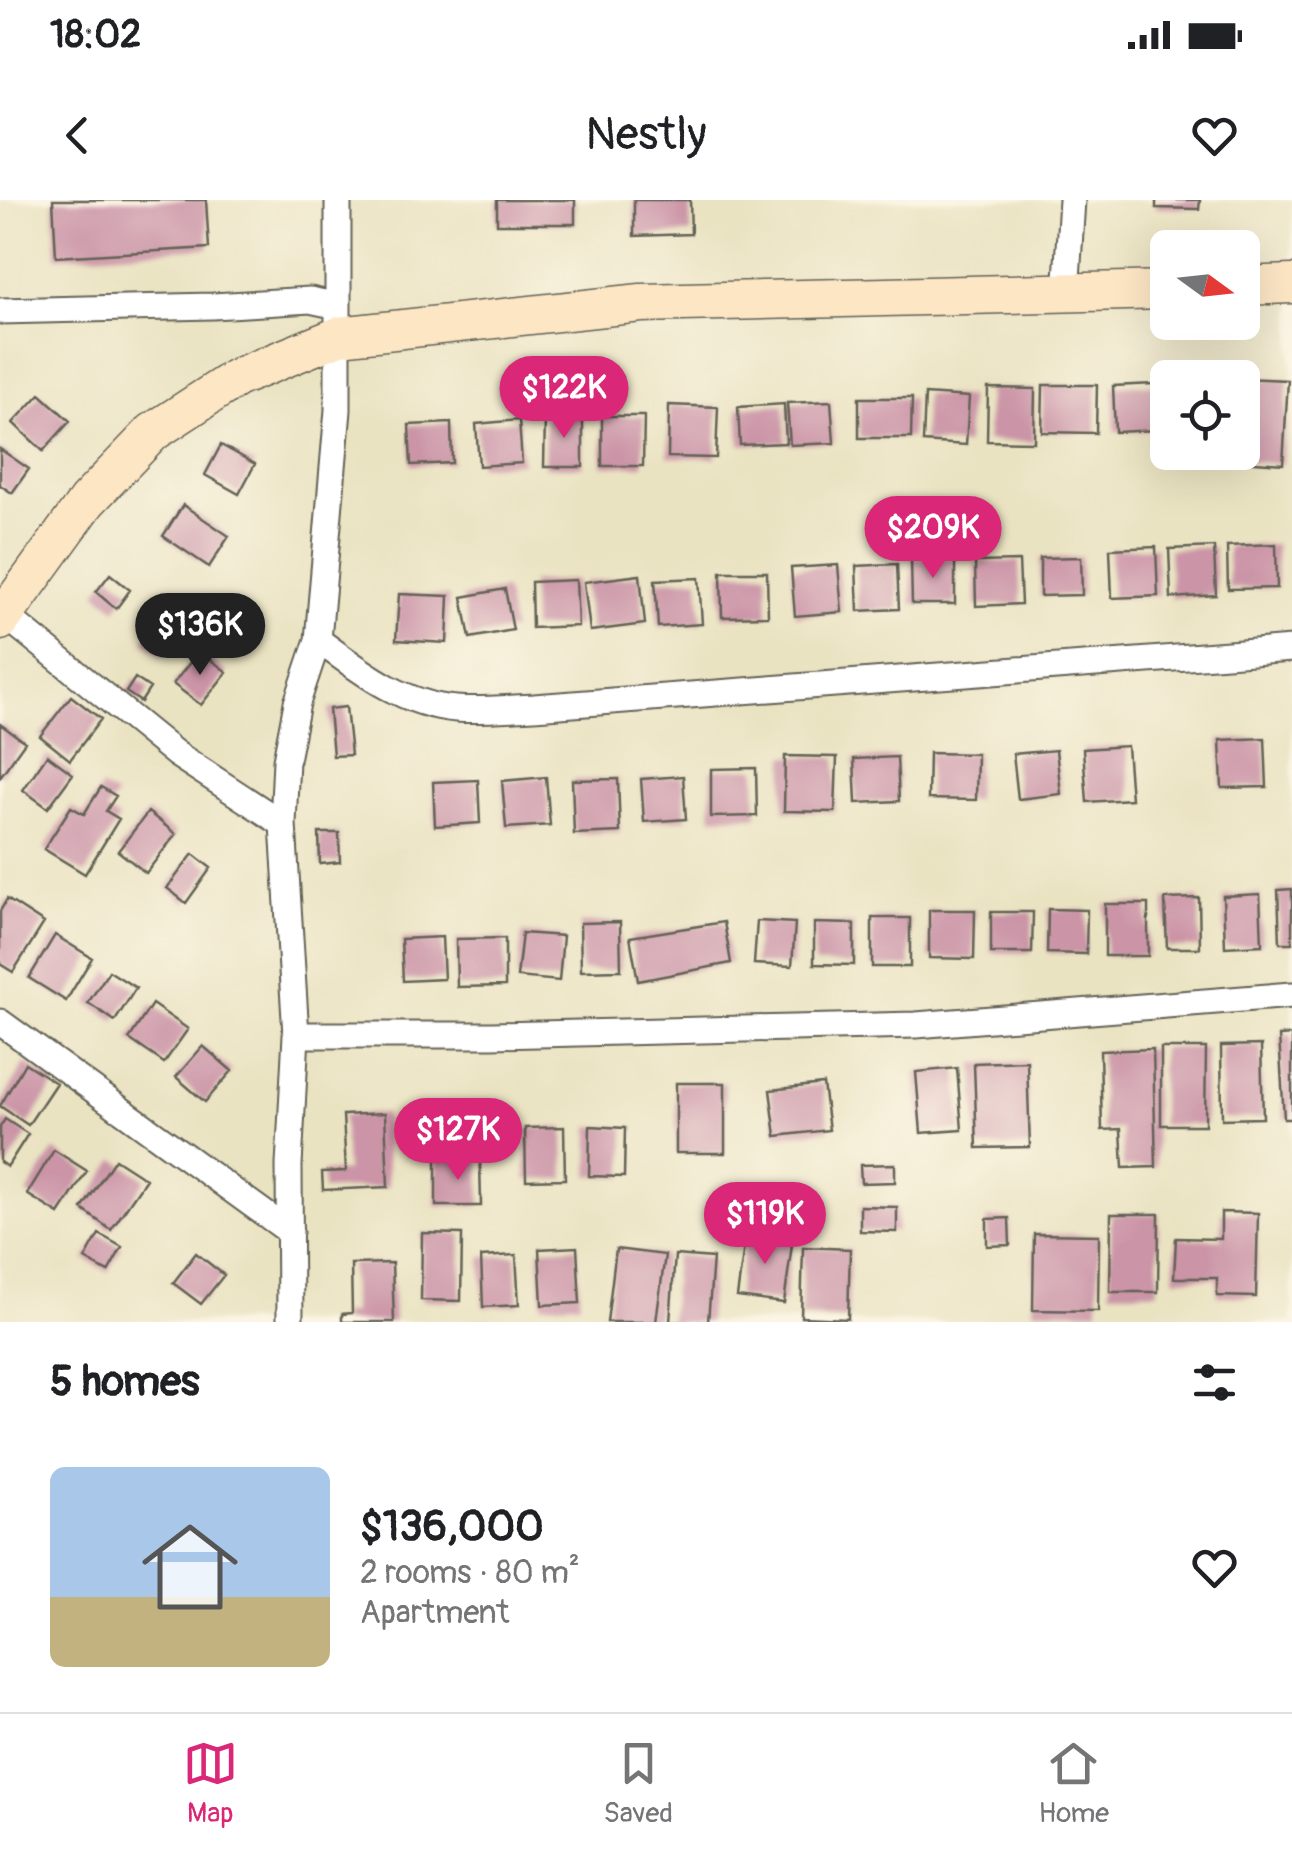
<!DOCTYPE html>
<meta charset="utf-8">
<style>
body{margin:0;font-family:Pangolin,sans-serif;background:#f6f6f6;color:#202124;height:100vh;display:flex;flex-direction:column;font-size:38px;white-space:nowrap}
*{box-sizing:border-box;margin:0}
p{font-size:32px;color:#757577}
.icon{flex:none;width:55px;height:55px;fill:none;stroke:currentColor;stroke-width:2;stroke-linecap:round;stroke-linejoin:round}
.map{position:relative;height:1122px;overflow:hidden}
.side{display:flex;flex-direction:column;background:#fff;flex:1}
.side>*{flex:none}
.needle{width:65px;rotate:105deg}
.tools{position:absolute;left:1150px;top:30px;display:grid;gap:20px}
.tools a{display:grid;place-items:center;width:110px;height:110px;border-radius:15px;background:#fff;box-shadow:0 10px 40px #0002;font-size:50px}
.price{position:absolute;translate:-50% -85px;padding:0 22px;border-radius:35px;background:#db2777;color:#fff;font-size:32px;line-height:65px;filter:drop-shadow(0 2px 5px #0008)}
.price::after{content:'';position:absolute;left:50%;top:60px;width:30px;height:22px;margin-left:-15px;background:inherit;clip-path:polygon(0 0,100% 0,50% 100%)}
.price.on{background:#222;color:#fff}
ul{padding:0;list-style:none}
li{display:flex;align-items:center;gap:30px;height:250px;padding:0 50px}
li+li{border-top:2px solid #e0e0e0}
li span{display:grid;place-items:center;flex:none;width:280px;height:200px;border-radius:15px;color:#555}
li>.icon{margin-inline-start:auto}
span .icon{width:120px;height:120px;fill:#fffc;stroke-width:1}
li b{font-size:42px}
h2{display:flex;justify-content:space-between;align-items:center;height:120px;padding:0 50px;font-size:42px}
.status{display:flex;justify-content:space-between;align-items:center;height:70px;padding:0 50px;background:#fff;direction:ltr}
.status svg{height:28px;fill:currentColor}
header{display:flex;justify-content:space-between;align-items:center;height:130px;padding:0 50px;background:#fff;font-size:45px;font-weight:600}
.dock{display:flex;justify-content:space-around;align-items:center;height:140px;border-top:2px solid #e0e0e0;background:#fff;font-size:28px;color:#757577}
.dock a{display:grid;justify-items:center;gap:5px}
.dock .on{color:#db2777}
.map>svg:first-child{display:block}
.building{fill:#cb94a7}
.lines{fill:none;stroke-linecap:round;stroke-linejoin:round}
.minor-casing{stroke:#646256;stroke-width:29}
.secondary-casing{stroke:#646256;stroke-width:41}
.minor{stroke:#fff;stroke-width:25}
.secondary{stroke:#fce6c4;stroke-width:38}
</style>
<div class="status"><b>18:02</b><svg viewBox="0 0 49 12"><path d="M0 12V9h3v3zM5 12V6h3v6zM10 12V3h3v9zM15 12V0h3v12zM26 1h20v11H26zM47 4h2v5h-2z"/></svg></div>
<header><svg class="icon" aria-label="back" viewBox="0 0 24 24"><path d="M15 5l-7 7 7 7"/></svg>Nestly<svg class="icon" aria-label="heart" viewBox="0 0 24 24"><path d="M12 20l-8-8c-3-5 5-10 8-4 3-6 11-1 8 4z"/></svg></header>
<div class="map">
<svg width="1292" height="1122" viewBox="0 0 1292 1122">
<rect width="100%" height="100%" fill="#fcf5e5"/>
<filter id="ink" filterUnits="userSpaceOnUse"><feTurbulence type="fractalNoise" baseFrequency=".01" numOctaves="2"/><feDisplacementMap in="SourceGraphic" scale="20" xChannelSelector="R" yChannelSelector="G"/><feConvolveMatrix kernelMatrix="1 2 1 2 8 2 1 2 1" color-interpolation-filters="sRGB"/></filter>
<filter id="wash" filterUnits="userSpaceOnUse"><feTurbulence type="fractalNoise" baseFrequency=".0048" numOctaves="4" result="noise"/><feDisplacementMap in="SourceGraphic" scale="40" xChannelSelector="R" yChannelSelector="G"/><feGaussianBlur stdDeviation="2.25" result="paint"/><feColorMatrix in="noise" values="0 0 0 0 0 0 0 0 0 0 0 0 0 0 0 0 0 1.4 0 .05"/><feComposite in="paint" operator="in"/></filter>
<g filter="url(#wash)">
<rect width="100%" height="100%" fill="#eae3c2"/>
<g id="blocks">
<!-- building -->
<path class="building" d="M 53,0 L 206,0 L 209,48 L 56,57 Z
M 497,0 L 575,0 L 575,24 L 497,24 Z
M 634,0 L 690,0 L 691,34 L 634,36 Z
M 1156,0 L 1200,0 L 1199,9 L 1156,8 Z
M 1242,178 L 1288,180 L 1283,264 L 1226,260 L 1226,252 L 1242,252 Z
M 1154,184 L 1157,230 L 1115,232 L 1113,186 Z
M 1043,185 L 1097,185 L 1096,233 L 1042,232 Z
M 988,188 L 1035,189 L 1034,242 L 987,241 Z
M 40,194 L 70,221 L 43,251 L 13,223 Z
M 925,194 L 969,197 L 966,245 L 923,242 Z
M 859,198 L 912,198 L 911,238 L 859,238 Z
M 831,201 L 834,243 L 790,245 L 787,203 Z
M 784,204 L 786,243 L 740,245 L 738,207 Z
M 669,205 L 718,207 L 716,258 L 668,257 Z
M 545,215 L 583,215 L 583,267 L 544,267 Z
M 602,216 L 644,216 L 643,266 L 602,266 Z
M 519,220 L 522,263 L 479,266 L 476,224 Z
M 451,223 L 452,263 L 411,265 L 409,225 Z
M 221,245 L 255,264 L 239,294 L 205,275 Z
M 0,249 L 29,269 L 12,293 L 0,285 Z
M 183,305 L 229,336 L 209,367 L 163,336 Z
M 1276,344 L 1277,388 L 1228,389 L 1227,346 Z
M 1156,347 L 1158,396 L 1112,398 L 1110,349 Z
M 1214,347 L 1216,395 L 1171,398 L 1169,349 Z
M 1081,357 L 1082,395 L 1040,396 L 1040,358 Z
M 955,358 L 955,404 L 912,404 L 911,359 Z
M 1019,361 L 1021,404 L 976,406 L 975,362 Z
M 897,364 L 899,409 L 858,411 L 856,366 Z
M 838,365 L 842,412 L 795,416 L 791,368 Z
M 721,372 L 767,372 L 768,416 L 722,417 Z
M 110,374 L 130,390 L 116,409 L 96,392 Z
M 640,375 L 645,424 L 590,431 L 584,382 Z
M 699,378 L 702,424 L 658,427 L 655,380 Z
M 576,380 L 578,426 L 532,428 L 531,382 Z
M 505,389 L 513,430 L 470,438 L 462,397 Z
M 399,394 L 449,396 L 447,443 L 396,440 Z
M 162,417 L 181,432 L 163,455 L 144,441 Z
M 199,451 L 227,472 L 201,505 L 173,484 Z
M 135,478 L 150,488 L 141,502 L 126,492 Z
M 71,496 L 101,519 L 70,560 L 40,536 Z
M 346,507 L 351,555 L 333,556 L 329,509 Z
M 0,524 L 25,542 L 0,577 Z
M 1265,538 L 1267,587 L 1222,588 L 1220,540 Z
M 1127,546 L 1131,599 L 1087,602 L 1083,549 Z
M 1056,550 L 1061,594 L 1018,599 L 1013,554 Z
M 929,553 L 977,554 L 976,600 L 928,599 Z
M 47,555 L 73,574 L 48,608 L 23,590 Z
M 785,556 L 837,557 L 835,612 L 784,611 Z
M 897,557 L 899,601 L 856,603 L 854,559 Z
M 756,568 L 757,616 L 711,617 L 711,569 Z
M 683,576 L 686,619 L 644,622 L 641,579 Z
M 546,577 L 550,625 L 506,628 L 502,581 Z
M 618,579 L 620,632 L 574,634 L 572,580 Z
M 478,580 L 480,623 L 435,626 L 433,582 Z
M 101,587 L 116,596 L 106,611 L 119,619 L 85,674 L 44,649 L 71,607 L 84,614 Z
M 148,612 L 176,634 L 146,673 L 118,651 Z
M 319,633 L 339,633 L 340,662 L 320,664 Z
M 193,654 L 211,668 L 186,703 L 167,688 Z
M 1292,689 L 1292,743 L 1280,743 L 1278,690 Z
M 1260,694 L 1262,745 L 1225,747 L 1223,696 Z
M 1199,698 L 1200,748 L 1167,748 L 1165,699 Z
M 7,699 L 44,723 L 13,772 L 0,764 L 0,711 Z
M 1105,704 L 1148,704 L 1148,756 L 1105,756 Z
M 1048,709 L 1087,710 L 1086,754 L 1047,753 Z
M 929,710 L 975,710 L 974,759 L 929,758 Z
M 991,712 L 1033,712 L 1032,753 L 991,753 Z
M 872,718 L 910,718 L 910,767 L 872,767 Z
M 757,721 L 795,723 L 792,766 L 754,764 Z
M 620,722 L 621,770 L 581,771 L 580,723 Z
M 724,722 L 731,763 L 638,781 L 630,737 Z
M 814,723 L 854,724 L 854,765 L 814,764 Z
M 522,733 L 563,736 L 559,781 L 517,777 Z
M 55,735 L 92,758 L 66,801 L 29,778 Z
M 442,737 L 444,779 L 403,781 L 401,739 Z
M 505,738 L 505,786 L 457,787 L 456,739 Z
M 109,771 L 136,788 L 115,821 L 88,803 Z
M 152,804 L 188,829 L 164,863 L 129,839 Z
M 1292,835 L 1292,919 L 1284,919 L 1279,836 Z
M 1261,845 L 1263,918 L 1222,919 L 1221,846 Z
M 203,846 L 232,871 L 205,902 L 176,877 Z
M 1161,848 L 1206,848 L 1205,925 L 1161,925 Z
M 1153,849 L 1156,967 L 1123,968 L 1121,929 L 1102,930 L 1100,851 Z
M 1027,861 L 1030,947 L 977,948 L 974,863 Z
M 25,863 L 56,883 L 28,925 L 0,906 Z
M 957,868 L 962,930 L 921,933 L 916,872 Z
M 676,883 L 725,883 L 725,953 L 676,953 Z
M 823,884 L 829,930 L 776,936 L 770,890 Z
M 385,913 L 388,987 L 323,990 L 322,972 L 346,971 L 343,915 Z
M 5,919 L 28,934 L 7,967 L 0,962 L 0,927 Z
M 590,926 L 625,928 L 624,977 L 589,976 Z
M 564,927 L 565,979 L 526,980 L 525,928 Z
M 54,950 L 87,971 L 59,1014 L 27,994 Z
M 115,959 L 146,979 L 111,1030 L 82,1009 Z
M 436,959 L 480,959 L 481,1006 L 436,1006 Z
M 895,964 L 895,982 L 861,983 L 860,965 Z
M 860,1006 L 897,1007 L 897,1032 L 860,1031 Z
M 1221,1012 L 1258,1013 L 1256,1097 L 1217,1096 L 1217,1078 L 1174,1078 L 1176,1038 L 1221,1039 Z
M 1111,1014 L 1159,1014 L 1158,1092 L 1110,1092 Z
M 1009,1018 L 1010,1045 L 987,1046 L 987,1019 Z
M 746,1031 L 793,1037 L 784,1103 L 737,1097 Z
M 422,1033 L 462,1034 L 461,1101 L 421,1100 Z
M 99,1034 L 122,1047 L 108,1072 L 85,1059 Z
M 1034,1034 L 1099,1035 L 1098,1111 L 1033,1110 Z
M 577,1047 L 580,1103 L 542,1105 L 539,1049 Z
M 803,1047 L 850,1049 L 848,1119 L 801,1117 Z
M 616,1049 L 665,1055 L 656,1122 L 607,1122 Z
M 196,1053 L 224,1075 L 201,1104 L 173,1083 Z
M 516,1055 L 519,1105 L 483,1107 L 481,1057 Z
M 675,1055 L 713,1058 L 708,1122 L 670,1122 Z
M 392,1063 L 394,1122 L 342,1122 L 342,1114 L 352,1113 L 351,1064 Z"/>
</g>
</g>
<g filter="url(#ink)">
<use href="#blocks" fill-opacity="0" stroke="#646256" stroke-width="2.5"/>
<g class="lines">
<defs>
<path id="minor" d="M 338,0 L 338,106
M 1066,95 L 1072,0
M 0,111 L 213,106 L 310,100 L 338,106 L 338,210 L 318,440 L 297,503 L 286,560 L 283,624 L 296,835 L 289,965 L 290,1122
M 5,415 L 176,554 L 283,624
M 318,440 C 359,470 403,505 456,509 C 481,511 508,508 534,507 L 1292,449
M 0,822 L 290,1032
M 296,835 L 492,835 L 916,825 L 1292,795"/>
<path id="secondary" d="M 1242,86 L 1292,84
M 0,421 L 87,301 L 153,232 L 236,178 L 339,136 L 641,103 L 1168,90"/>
</defs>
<!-- minor casing -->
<use href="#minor" class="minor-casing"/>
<!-- secondary casing -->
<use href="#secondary" class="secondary-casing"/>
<!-- minor -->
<use href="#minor" class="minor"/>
<!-- secondary -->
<use href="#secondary" class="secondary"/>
</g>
</g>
</svg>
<div class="tools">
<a><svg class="needle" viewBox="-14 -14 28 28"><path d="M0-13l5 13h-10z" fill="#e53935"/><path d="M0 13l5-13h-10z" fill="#757577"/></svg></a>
<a><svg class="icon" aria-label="locate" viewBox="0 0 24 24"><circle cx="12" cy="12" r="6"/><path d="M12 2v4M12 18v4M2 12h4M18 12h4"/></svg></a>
</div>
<b class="price" style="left:564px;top:241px">$122K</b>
<b class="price" style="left:933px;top:381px">$209K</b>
<b class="price on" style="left:200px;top:478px">$136K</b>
<b class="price" style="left:458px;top:983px">$127K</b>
<b class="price" style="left:765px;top:1067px">$119K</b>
</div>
<section class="side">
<h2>5 homes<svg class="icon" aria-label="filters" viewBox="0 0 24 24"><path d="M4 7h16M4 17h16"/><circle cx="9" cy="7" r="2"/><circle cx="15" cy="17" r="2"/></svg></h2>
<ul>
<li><span style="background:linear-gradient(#a9c7e8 65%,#c2b280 0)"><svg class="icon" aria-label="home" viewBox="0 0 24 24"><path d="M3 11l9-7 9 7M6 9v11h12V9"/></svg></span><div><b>$136,000</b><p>2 rooms · 80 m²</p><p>Apartment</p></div><svg class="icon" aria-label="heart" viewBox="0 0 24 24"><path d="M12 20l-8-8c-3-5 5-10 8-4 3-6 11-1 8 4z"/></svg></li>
</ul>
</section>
<nav class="dock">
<a class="on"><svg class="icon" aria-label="map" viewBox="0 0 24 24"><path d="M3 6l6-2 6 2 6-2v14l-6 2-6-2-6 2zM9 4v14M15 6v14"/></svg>Map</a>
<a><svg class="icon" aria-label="saved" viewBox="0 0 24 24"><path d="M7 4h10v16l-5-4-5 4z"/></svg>Saved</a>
<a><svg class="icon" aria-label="home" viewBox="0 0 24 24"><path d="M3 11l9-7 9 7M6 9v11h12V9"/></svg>Home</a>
</nav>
